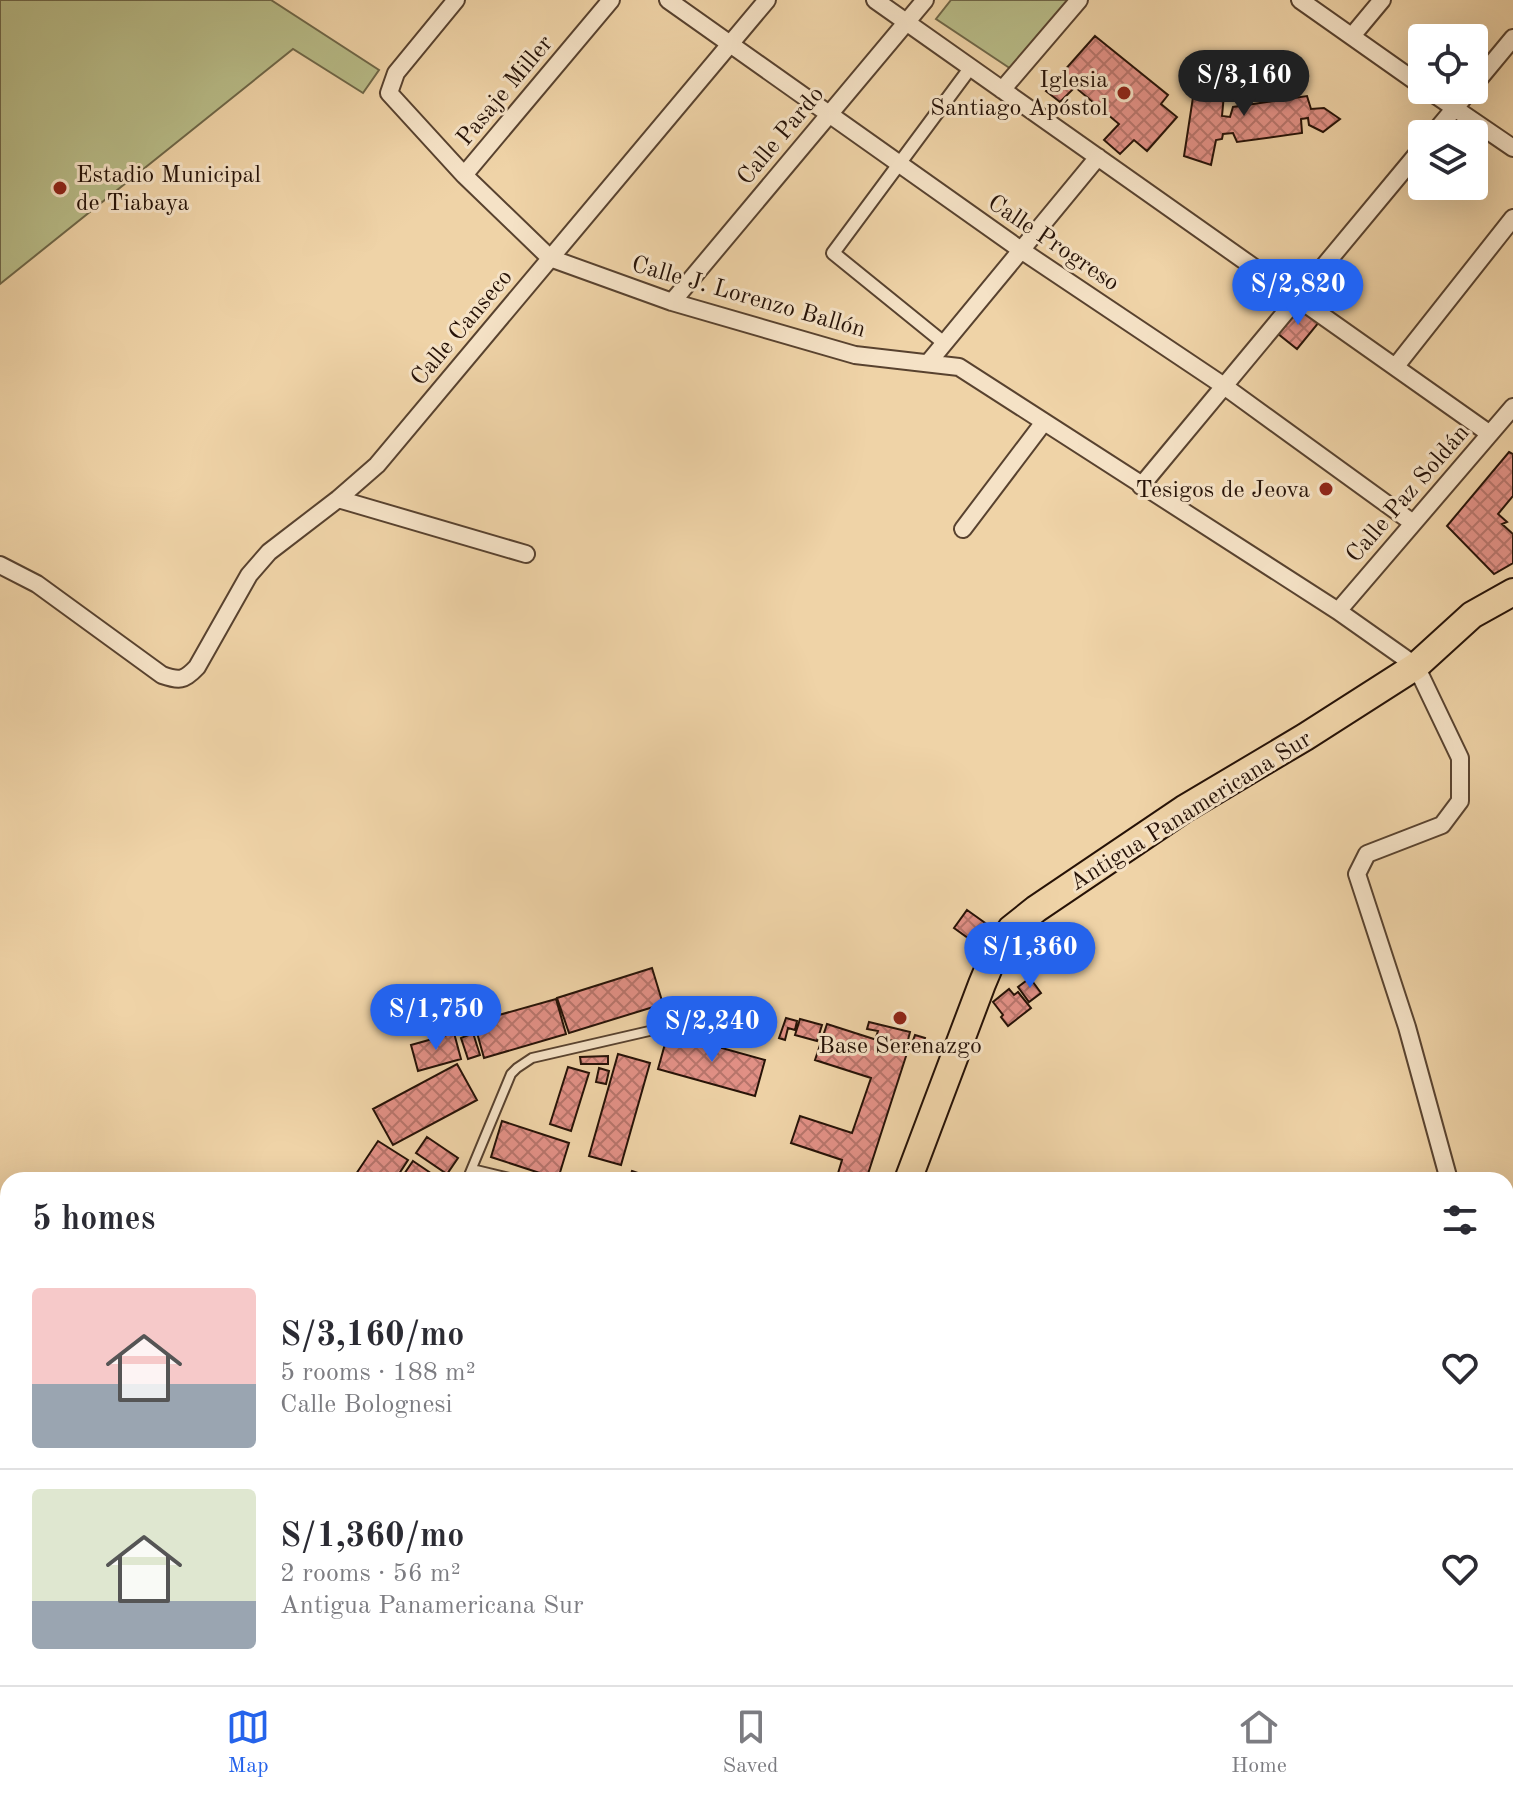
<!DOCTYPE html>
<meta charset="utf-8">
<style>
body{margin:0;font-family:"Old Standard TT",serif;background:#f2f2f3;color:#2b2b33;height:100vh;display:flex;flex-direction:column;font-size:30px;white-space:nowrap}
*{box-sizing:border-box;margin:0}
p{font-size:26px;color:#7c7c81}
.icon{flex:none;width:44px;height:44px;fill:none;stroke:currentColor;stroke-width:2;stroke-linecap:round;stroke-linejoin:round}
.map{position:relative;flex:1;overflow:hidden}
.drawer{position:absolute;left:0px;top:1172px;width:1514px;height:514px;display:flex;flex-direction:column;background:#fff;border-radius:24px 24px 0 0;box-shadow:0 8px 32px #0002}
.drawer>*{flex:none}
.controls{position:absolute;left:1408px;top:24px;display:grid;gap:16px}
.controls a{display:grid;place-items:center;width:80px;height:80px;border-radius:8px;background:#fff;box-shadow:0 8px 32px #0002;font-size:40px}
.price{position:absolute;translate:-50% -68px;padding:0 18px;border-radius:28px;background:#2563eb;color:#fff;font-size:26px;line-height:52px;filter:drop-shadow(0 2px 4px #0008)}
.price::after{content:'';position:absolute;left:50%;top:48px;width:24px;height:18px;margin-left:-12px;background:inherit;clip-path:polygon(0 0,100% 0,50% 100%)}
.price.on{background:#222;color:#fff}
ul{padding:0;list-style:none}
li{display:flex;align-items:center;gap:24px;height:200px;padding:0 32px}
li+li{border-top:2px solid #e1e1e2}
li span{display:grid;place-items:center;flex:none;width:224px;height:160px;border-radius:8px;color:#555}
li>.icon{margin-inline-start:auto}
span .icon{width:96px;height:96px;fill:#fffc;stroke-width:1}
li b{font-size:34px}
h2{display:flex;justify-content:space-between;align-items:center;height:96px;padding:0 32px;font-size:34px}
.tab-bar{display:flex;justify-content:space-around;align-items:center;height:112px;border-top:2px solid #e1e1e2;background:#fff;font-size:22px;color:#7c7c81}
.tab-bar a{display:grid;justify-items:center;gap:4px}
.tab-bar .on{color:#2563eb}
.map>svg:first-child{display:block}
.green{fill:#b8bc88;stroke:#6f6748;stroke-width:2}
.building{fill:url(#building-cross-hatch);stroke:#261207;stroke-width:2}
.lines{fill:none;stroke-linecap:round;stroke-linejoin:round}
.service-casing{stroke:#58422f;stroke-width:12}
.pedestrian-casing{stroke:#58422f;stroke-width:16}
.minor-casing{stroke:#58422f;stroke-width:20}
.primary-casing{stroke:#261207;stroke-width:30}
.service{stroke:#f5e2c6;stroke-width:8}
.pedestrian{stroke:#f5e2c6;stroke-width:12}
.minor{stroke:#f5e2c6;stroke-width:16}
.primary{stroke:#efd3a7;stroke-width:26}
.poi-dot{fill:#8f2418;stroke:#f5e2c6;stroke-width:3}
.labels{text-anchor:middle;stroke-width:6;stroke-linejoin:round;paint-order:stroke}
.poi-label{font-size:24px;fill:#261207;stroke:#f5e2c6;text-anchor:end}
.street-label{font-size:24px;fill:#261207;stroke:#f5e2c6}
</style>
<div class="map">
<svg width="1513" height="1685" viewBox="0 0 1513 1685">
<defs>
<pattern id="building-cross-hatch" width="8" height="8" patternUnits="userSpaceOnUse" patternTransform="scale(2)"><rect width="8" height="8" fill="#e39187"/><path d="M0 0l8 8M0 8l8-8" fill="none" stroke="#b8756c"/></pattern>
</defs>
<rect width="100%" height="100%" fill="#efd3a7"/>
<filter id="stains"><feTurbulence type="fractalNoise" baseFrequency=".0025" numOctaves="4"/><feColorMatrix values="0 0 0 0 .2 0 0 0 0 .09 0 0 0 0 .02 0 0 0 .5 -.17"/></filter>
<radialGradient id="worn" r=".72"><stop offset=".6" stop-color="#630" stop-opacity="0"/><stop offset="1" stop-color="#630" stop-opacity=".3"/></radialGradient>
<!-- green -->
<path class="green" d="M 0,0 L 271,0 L 379,70 L 363,93 L 293,49 L 0,284 Z
M 951,0 L 1075,0 L 1017,73 L 936,19 Z"/>
<!-- building -->
<path class="building" d="M 1095,36 L 1168,95 L 1161,104 L 1177,117 L 1147,151 L 1134,140 L 1120,154 L 1104,140 L 1119,124 L 1075,87 L 1060,102 L 1046,91 Z
M 1197,71 L 1226,73 L 1222,116 L 1230,117 L 1233,107 L 1307,96 L 1311,109 L 1324,108 L 1340,119 L 1323,132 L 1309,125 L 1308,118 L 1301,119 L 1302,133 L 1237,142 L 1233,133 L 1223,134 L 1222,139 L 1216,140 L 1211,165 L 1184,156 Z
M 1300,305 L 1320,321 L 1297,349 L 1277,333 Z
M 1509,452 L 1513,454 L 1513,496 L 1498,514 L 1507,522 L 1502,524 L 1513,534 L 1513,563 L 1494,574 L 1447,526 Z
M 967,910 L 988,925 L 975,943 L 954,928 Z
M 652,968 L 663,1004 L 569,1033 L 557,998 Z
M 1030,978 L 1041,993 L 1029,1002 L 1018,987 Z
M 1009,989 L 1014,995 L 1018,992 L 1031,1008 L 1008,1026 L 1001,1017 L 1003,1015 L 993,1002 Z
M 556,999 L 566,1034 L 484,1058 L 474,1022 Z
M 786,1018 L 797,1021 L 795,1030 L 788,1028 L 785,1040 L 779,1038 Z
M 800,1019 L 822,1025 L 817,1041 L 795,1035 Z
M 869,1022 L 910,1032 L 907,1044 L 876,1037 L 878,1031 L 867,1029 Z
M 827,1024 L 908,1050 L 866,1180 L 836,1180 L 842,1160 L 791,1143 L 800,1116 L 852,1133 L 871,1078 L 815,1060 Z
M 454,1033 L 461,1059 L 418,1071 L 411,1045 Z
M 473,1033 L 480,1055 L 468,1059 L 461,1038 Z
M 668,1033 L 765,1060 L 755,1096 L 658,1069 Z
M 915,1035 L 925,1038 L 922,1049 L 911,1046 Z
M 618,1054 L 650,1063 L 621,1165 L 589,1156 Z
M 608,1056 L 608,1064 L 581,1064 L 580,1057 Z
M 457,1064 L 477,1100 L 393,1145 L 373,1109 Z
M 568,1067 L 589,1073 L 571,1131 L 550,1124 Z
M 599,1068 L 609,1071 L 606,1084 L 596,1082 Z
M 502,1121 L 569,1143 L 558,1179 L 491,1157 Z
M 427,1137 L 458,1158 L 447,1174 L 416,1153 Z
M 378,1141 L 408,1160 L 395,1180 L 352,1180 Z
M 413,1161 L 441,1180 L 400,1180 Z
M 632,1171 L 658,1180 L 629,1180 Z"/>
<g class="lines">
<defs>
<path id="service" d="M 472,1169 L 518,1180
M 467,1180 L 511,1074 L 517,1068 L 532,1058 L 671,1026"/>
<path id="pedestrian" d="M 944,343 L 833,253 L 971,67"/>
<path id="minor" d="M 456,0 L 396,73 L 389,93 L 464,175 L 550,258 L 672,302 L 855,355 L 959,367 L 1338,611 L 1416,666 L 1460,758 L 1460,801 L 1442,825 L 1367,854 L 1357,874 L 1407,1027 L 1449,1180
M 668,0 L 1021,250 L 1224,386 L 1413,523
M 875,0 L 1490,434
M 1300,0 L 1422,86
M 1352,36 L 1382,0
M 1474,85 L 1513,38
M 1002,90 L 1079,0
M 1428,90 L 1513,148
M 1433,134 L 1470,90
M 464,175 L 611,0
M 672,302 L 925,0
M 928,363 L 1098,157
M 1396,366 L 1513,218
M 1141,486 L 1422,148
M 338,499 L 526,554
M 963,529 L 1044,422
M 0,565 L 37,584 L 162,675 C 179,681 184,681 197,667 L 249,575 L 269,552 L 338,499 L 377,465 L 767,0
M 1338,611 L 1513,407
M 1506,1358 L 1513,1359
M 1506,1394 L 1513,1416"/>
<path id="primary" d="M 908,1180 L 982,984 L 995,953 L 1011,929 L 1036,909 L 1184,809 L 1305,737 L 1416,666 L 1472,615 L 1513,592
M 0,1228 L 8,1231"/>
</defs>
<!-- service casing -->
<use href="#service" class="service-casing"/>
<!-- pedestrian casing -->
<use href="#pedestrian" class="pedestrian-casing"/>
<!-- minor casing -->
<use href="#minor" class="minor-casing"/>
<!-- primary casing -->
<use href="#primary" class="primary-casing"/>
<!-- service -->
<use href="#service" class="service"/>
<!-- pedestrian -->
<use href="#pedestrian" class="pedestrian"/>
<!-- minor -->
<use href="#minor" class="minor"/>
<!-- primary -->
<use href="#primary" class="primary"/>
</g>
<!-- markers -->
<g class="poi-dot">
<circle cx="1124" cy="93" r="8"/>
<circle cx="60" cy="188" r="8"/>
<circle cx="1326" cy="489" r="8"/>
<circle cx="900" cy="1018" r="8"/>
</g>
<g class="labels">
<!-- poi labels -->
<g class="poi-label">
<text x="1108" y="87">Iglesia<tspan x="1108" dy="28">Santiago Apóstol</tspan></text>
<text x="76" y="182" text-anchor="start">Estadio Municipal<tspan x="76" dy="28">de Tiabaya</tspan></text>
<text x="1310" y="497">Tesigos de Jeova</text>
<text x="900" y="1053" text-anchor="middle">Base Serenazgo</text>
</g>
<!-- street labels -->
<g class="street-label">
<text transform="translate(504 90) rotate(-50)" y="8">Pasaje Miller</text>
<text transform="translate(780 135) rotate(-50)" y="8">Calle Pardo</text>
<text transform="translate(1054 242) rotate(34)" y="8">Calle Progreso</text>
<text transform="translate(749 296) rotate(16)" y="8">Calle J. Lorenzo Ballón</text>
<text transform="translate(461 327) rotate(-50)" y="8">Calle Canseco</text>
<text transform="translate(1407 493) rotate(-49)" y="8">Calle Paz Soldán</text>
<text transform="translate(1190 810) rotate(-32)" y="8">Antigua Panamericana Sur</text>
</g>
</g>
<rect width="100%" height="100%" filter="url(#stains)"/>
<rect width="100%" height="100%" fill="url(#worn)"/>
</svg>
<div class="controls">
<a><svg class="icon" aria-label="locate" viewBox="0 0 24 24"><circle cx="12" cy="12" r="6"/><path d="M12 2v4M12 18v4M2 12h4M18 12h4"/></svg></a>
<a><svg class="icon" aria-label="layers" viewBox="0 0 24 24"><path d="M12 4l9 5-9 5-9-5zM3 14l9 5 9-5"/></svg></a>
</div>
<b class="price on" style="left:1244px;top:118px">S/3,160</b>
<b class="price" style="left:1298px;top:327px">S/2,820</b>
<b class="price" style="left:1030px;top:990px">S/1,360</b>
<b class="price" style="left:436px;top:1052px">S/1,750</b>
<b class="price" style="left:712px;top:1064px">S/2,240</b>
<section class="drawer">
<h2>5 homes<svg class="icon" aria-label="filters" viewBox="0 0 24 24"><path d="M4 7h16M4 17h16"/><circle cx="9" cy="7" r="2"/><circle cx="15" cy="17" r="2"/></svg></h2>
<ul>
<li><span style="background:linear-gradient(#f6c9c9 60%,#9aa5b1 0)"><svg class="icon" aria-label="home" viewBox="0 0 24 24"><path d="M3 11l9-7 9 7M6 9v11h12V9"/></svg></span><div><b>S/3,160/mo</b><p>5 rooms · 188 m²</p><p>Calle Bolognesi</p></div><svg class="icon" aria-label="heart" viewBox="0 0 24 24"><path d="M12 20l-8-8c-3-5 5-10 8-4 3-6 11-1 8 4z"/></svg></li>
<li><span style="background:linear-gradient(#dfe7d0 70%,#9aa5b1 0)"><svg class="icon" aria-label="home" viewBox="0 0 24 24"><path d="M3 11l9-7 9 7M6 9v11h12V9"/></svg></span><div><b>S/1,360/mo</b><p>2 rooms · 56 m²</p><p>Antigua Panamericana Sur</p></div><svg class="icon" aria-label="heart" viewBox="0 0 24 24"><path d="M12 20l-8-8c-3-5 5-10 8-4 3-6 11-1 8 4z"/></svg></li>
</ul>
</section>
</div>
<nav class="tab-bar">
<a class="on"><svg class="icon" aria-label="map" viewBox="0 0 24 24"><path d="M3 6l6-2 6 2 6-2v14l-6 2-6-2-6 2zM9 4v14M15 6v14"/></svg>Map</a>
<a><svg class="icon" aria-label="saved" viewBox="0 0 24 24"><path d="M7 4h10v16l-5-4-5 4z"/></svg>Saved</a>
<a><svg class="icon" aria-label="home" viewBox="0 0 24 24"><path d="M3 11l9-7 9 7M6 9v11h12V9"/></svg>Home</a>
</nav>
